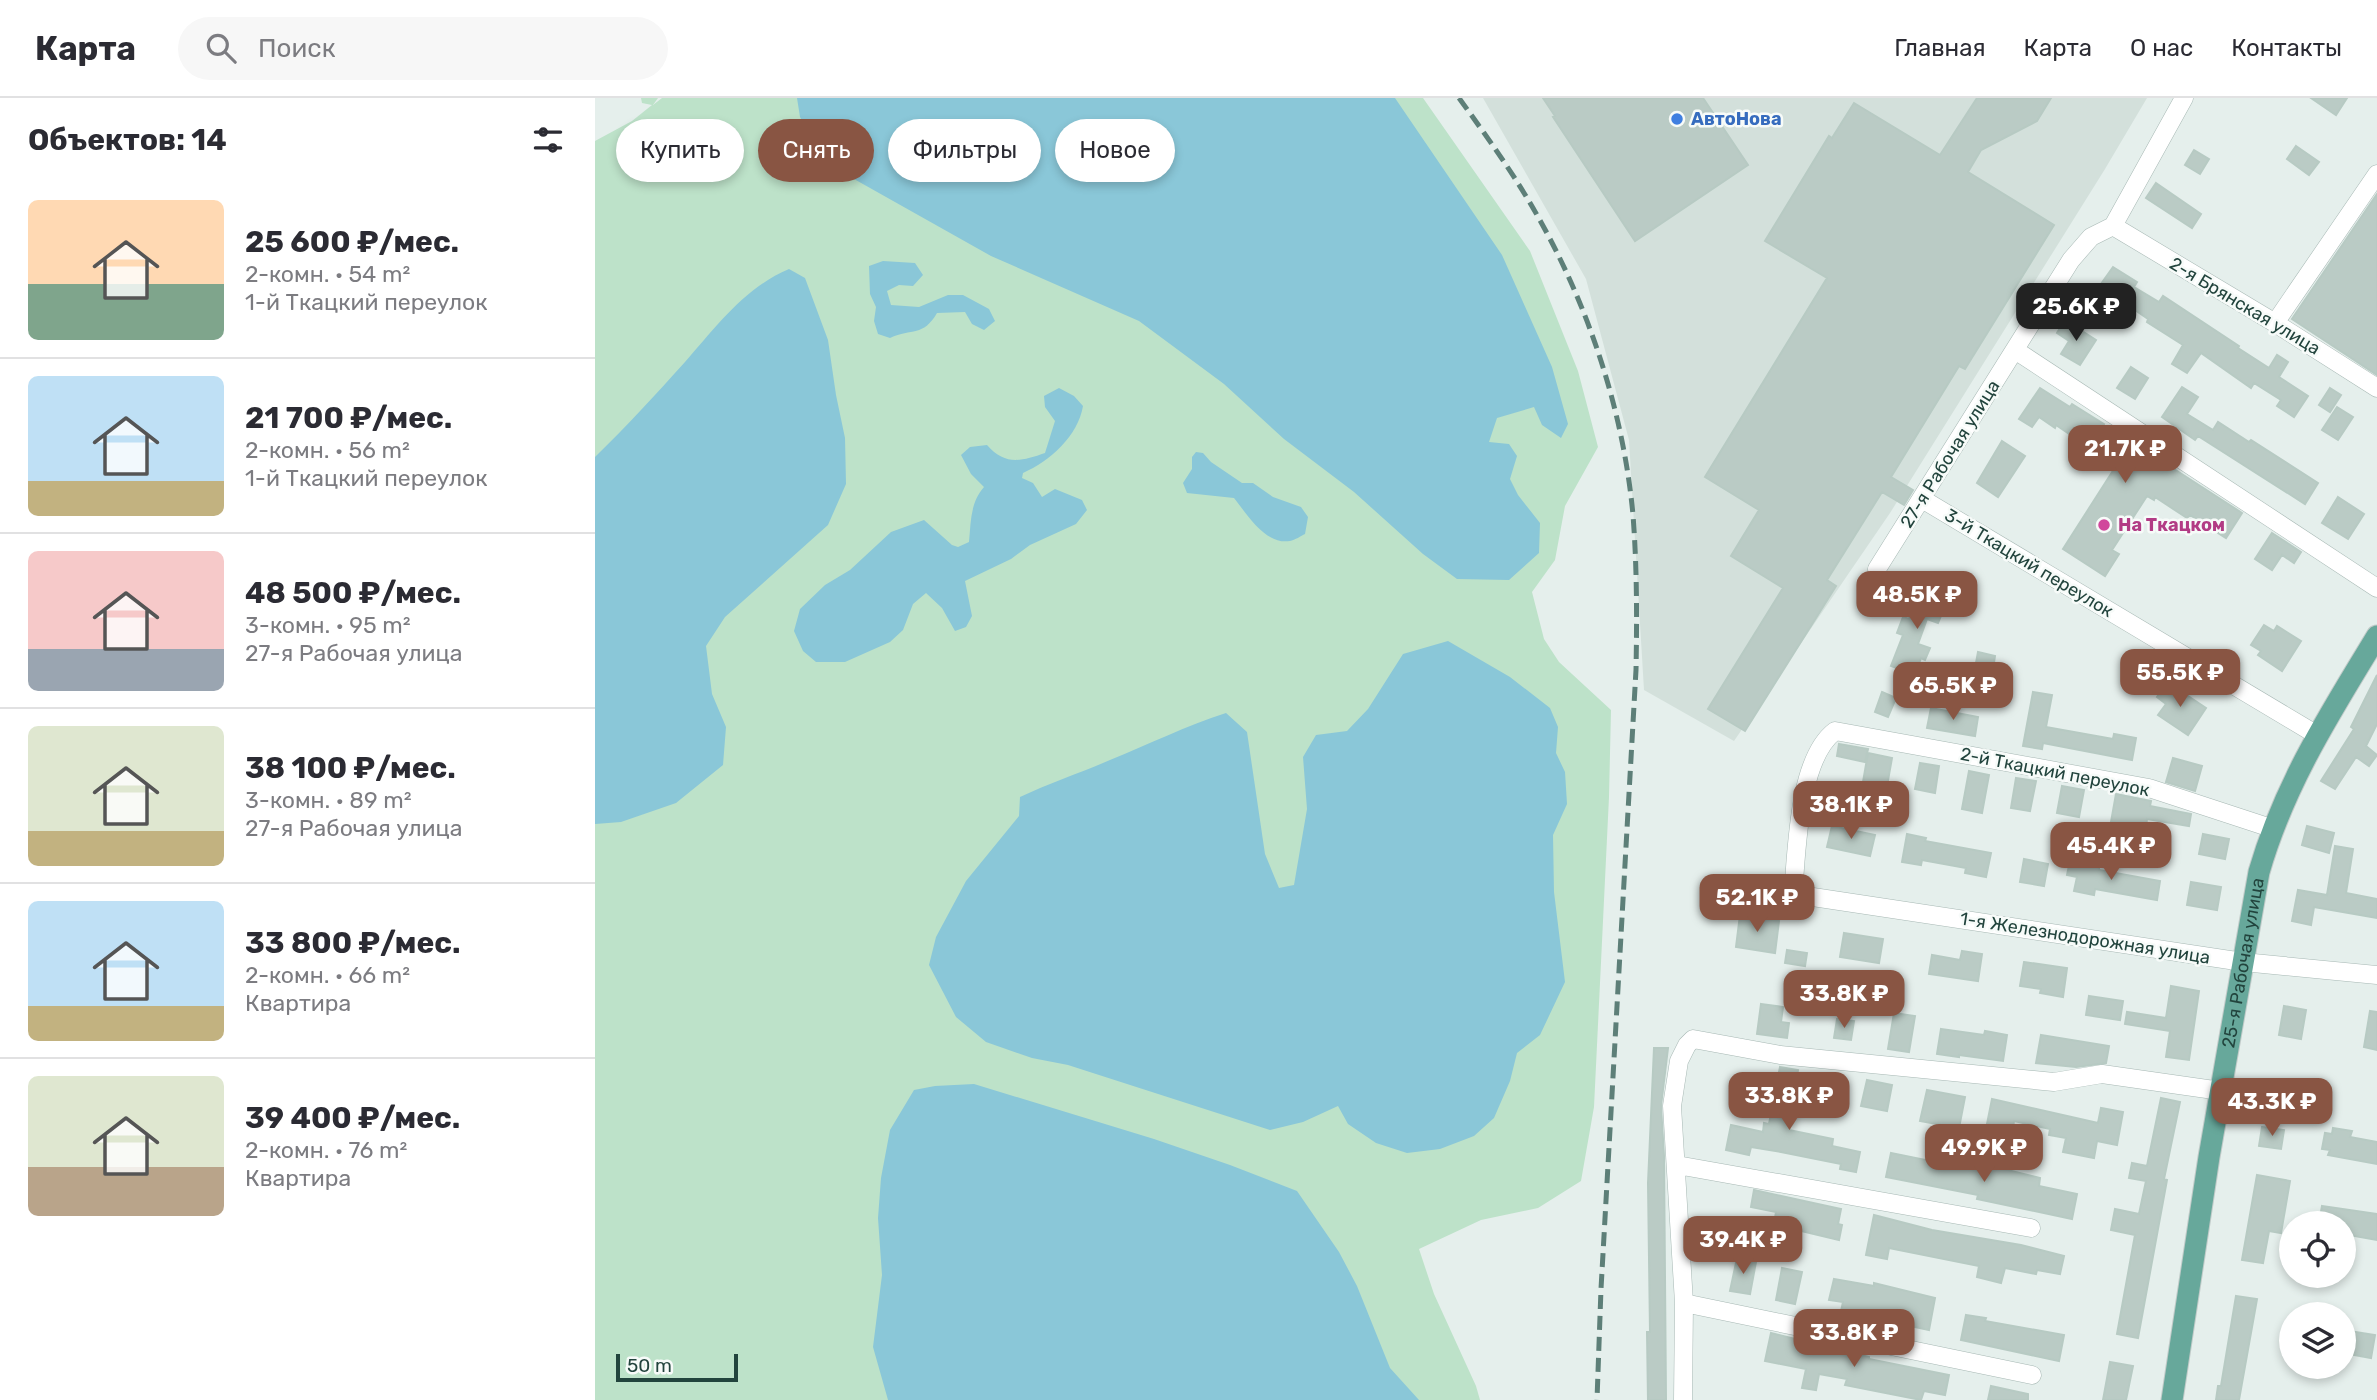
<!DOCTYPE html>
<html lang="ru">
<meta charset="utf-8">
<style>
body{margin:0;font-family:Rubik,sans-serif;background:#f7f7f7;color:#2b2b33;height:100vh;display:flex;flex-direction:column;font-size:26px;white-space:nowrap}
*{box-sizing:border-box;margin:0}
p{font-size:23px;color:#7c7c81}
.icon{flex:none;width:38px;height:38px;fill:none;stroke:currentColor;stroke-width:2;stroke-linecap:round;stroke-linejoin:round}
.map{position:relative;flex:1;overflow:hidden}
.side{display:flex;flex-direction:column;background:#fff;width:595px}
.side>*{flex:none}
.hud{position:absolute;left:21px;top:21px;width:665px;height:63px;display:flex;gap:14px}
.buttons{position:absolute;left:1684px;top:1113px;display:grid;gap:14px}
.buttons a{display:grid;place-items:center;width:77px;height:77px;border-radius:50%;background:#fff;box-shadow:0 4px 10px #0003;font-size:35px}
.scale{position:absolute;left:21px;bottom:18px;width:122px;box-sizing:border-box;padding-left:7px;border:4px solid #22443d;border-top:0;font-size:19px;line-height:24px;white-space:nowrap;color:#22443d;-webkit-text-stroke:5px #f7fbf9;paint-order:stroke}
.price{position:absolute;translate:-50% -60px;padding:0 16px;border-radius:14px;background:#895543;color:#fff;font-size:23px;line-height:46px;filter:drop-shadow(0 2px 4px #0008)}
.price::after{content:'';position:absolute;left:50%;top:42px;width:21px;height:16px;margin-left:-10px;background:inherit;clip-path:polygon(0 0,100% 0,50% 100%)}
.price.current{background:#222;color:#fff}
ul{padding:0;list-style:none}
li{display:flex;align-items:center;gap:21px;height:175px;padding:0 28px}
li+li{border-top:2px solid #e1e1e2}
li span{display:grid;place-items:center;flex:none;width:196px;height:140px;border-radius:10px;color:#555}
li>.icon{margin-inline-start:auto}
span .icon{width:84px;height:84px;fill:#fffc;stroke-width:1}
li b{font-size:30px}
h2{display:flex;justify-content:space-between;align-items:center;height:84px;padding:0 28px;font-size:30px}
.tag{padding:0 24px;border-radius:32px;background:#fff;box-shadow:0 4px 10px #0003;font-size:24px;line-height:63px}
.tag.current{background:#895543;color:#fff}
header{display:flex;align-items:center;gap:42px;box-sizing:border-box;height:98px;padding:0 35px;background:#fff;border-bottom:2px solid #e1e1e2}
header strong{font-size:33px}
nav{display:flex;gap:38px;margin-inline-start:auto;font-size:24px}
.search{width:490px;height:63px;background:#f7f7f7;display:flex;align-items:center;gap:18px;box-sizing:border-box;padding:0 24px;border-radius:38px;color:#7c7c81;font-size:26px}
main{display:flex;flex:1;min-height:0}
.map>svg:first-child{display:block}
.built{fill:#d3e0db}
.green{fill:#bde2c9}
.water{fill:#8ac7d8}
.building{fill:#bacbc5;stroke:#b7cac3;stroke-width:2}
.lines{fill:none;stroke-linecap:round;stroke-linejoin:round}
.minor-casing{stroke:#a7b8b4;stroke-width:19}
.major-casing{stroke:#c1cbc9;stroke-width:23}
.minor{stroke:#fff;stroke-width:18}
.major{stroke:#67a89b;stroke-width:21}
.rail{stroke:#5d7f78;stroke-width:5;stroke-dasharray:14 7;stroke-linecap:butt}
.shop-dot{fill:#3f7fe0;stroke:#f7fbf9;stroke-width:2.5}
.hotel-dot{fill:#d1479c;stroke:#f7fbf9;stroke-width:2.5}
.labels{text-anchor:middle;stroke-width:5;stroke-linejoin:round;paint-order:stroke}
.shop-label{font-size:18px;font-weight:bold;fill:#366cbe;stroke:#f7fbf9;text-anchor:start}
.street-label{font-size:18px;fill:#22443d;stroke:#f7fbf9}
.hotel-label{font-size:18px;font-weight:bold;fill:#b23c85;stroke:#f7fbf9;text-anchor:start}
</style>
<header>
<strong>Карта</strong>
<div class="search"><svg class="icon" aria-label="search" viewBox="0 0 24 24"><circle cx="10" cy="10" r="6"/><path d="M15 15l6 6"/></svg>Поиск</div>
<nav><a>Главная</a><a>Карта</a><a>О нас</a><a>Контакты</a></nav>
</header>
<main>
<section class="side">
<h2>Объектов: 14<svg class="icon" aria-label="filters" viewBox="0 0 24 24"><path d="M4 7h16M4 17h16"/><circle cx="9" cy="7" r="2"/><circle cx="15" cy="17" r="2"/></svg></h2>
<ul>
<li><span style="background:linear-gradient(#ffd9b3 60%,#7fa58c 0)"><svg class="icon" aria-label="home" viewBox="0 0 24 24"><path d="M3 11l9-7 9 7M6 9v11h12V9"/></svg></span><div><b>25 600 ₽/мес.</b><p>2-комн. · 54 m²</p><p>1-й Ткацкий переулок</p></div></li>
<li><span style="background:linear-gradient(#bfe0f5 75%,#c2b280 0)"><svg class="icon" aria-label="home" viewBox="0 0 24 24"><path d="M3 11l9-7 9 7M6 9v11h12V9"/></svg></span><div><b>21 700 ₽/мес.</b><p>2-комн. · 56 m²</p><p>1-й Ткацкий переулок</p></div></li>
<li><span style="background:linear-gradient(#f6c9c9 70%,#9aa5b1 0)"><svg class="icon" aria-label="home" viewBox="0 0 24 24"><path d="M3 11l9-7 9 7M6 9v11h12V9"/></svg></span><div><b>48 500 ₽/мес.</b><p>3-комн. · 95 m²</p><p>27-я Рабочая улица</p></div></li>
<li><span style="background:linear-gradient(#dfe7d0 75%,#c2b280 0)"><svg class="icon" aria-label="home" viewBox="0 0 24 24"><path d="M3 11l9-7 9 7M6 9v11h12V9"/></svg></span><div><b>38 100 ₽/мес.</b><p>3-комн. · 89 m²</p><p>27-я Рабочая улица</p></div></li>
<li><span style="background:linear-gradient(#bfe0f5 75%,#c2b280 0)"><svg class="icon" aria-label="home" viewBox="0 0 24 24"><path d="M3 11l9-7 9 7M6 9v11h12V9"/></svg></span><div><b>33 800 ₽/мес.</b><p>2-комн. · 66 m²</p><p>Квартира</p></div></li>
<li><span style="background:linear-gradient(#dfe7d0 65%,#b9a48a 0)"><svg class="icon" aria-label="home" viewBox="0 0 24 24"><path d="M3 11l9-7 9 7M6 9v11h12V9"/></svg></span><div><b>39 400 ₽/мес.</b><p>2-комн. · 76 m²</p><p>Квартира</p></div></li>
</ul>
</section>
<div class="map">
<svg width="1782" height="1302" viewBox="0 0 1782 1302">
<rect width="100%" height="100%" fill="#e5efec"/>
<!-- built -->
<path class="built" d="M 888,0 L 1552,0 L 1510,71 L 1295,415 L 1139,643 L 1049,592 L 1034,342 L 991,181 Z"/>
<!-- green -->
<path class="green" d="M 46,0 L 63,0 L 58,7 L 67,0 L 828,0 L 935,153 L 983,273 L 1003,349 L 970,408 L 960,462 L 937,494 L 949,541 L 964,564 L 1016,612 L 1014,699 L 999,1009 L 986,1083 L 943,1110 L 886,1122 L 824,1151 L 839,1196 L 881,1288 L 885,1302 L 0,1302 L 0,43 L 37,23 L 57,7 L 47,5 Z"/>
<!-- water -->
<path class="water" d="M 202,0 L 800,0 L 907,157 L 957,269 L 973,326 L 966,340 L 947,327 L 939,309 L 902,320 L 894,344 L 914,346 L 922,358 L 915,381 L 923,397 L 945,425 L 944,455 L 914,482 L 862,481 L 828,456 L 759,394 L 689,341 L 629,286 L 544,223 L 396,158 L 243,72 L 222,49 L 205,19 Z
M 288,163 L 320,165 L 328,177 L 318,188 L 304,187 L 292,193 L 296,207 L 324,209 L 353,197 L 368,197 L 394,211 L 400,223 L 389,232 L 377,226 L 370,214 L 342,215 C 328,239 317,230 295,240 L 283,236 L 279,223 L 281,209 L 275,196 L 274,168 Z
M 194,171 L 210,180 L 233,242 L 241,297 L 250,340 L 251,386 L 233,427 L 130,519 L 111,548 L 117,596 L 131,629 L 128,667 L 81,705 L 26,724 L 0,726 L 0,359 C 31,329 61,296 90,264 C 121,229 149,190 194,171 Z
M 464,290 L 479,298 L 488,308 C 483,338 455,363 428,375 L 427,380 L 438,385 L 447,399 L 460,391 L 487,402 L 492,412 L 481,426 L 435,447 L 416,461 L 370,483 L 377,518 L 371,529 L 360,533 L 347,510 L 331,495 L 318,506 L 308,532 L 295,544 L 250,564 L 221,564 L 208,553 L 199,533 L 205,511 L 230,487 L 255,472 L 296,434 L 329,422 L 357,447 L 363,449 L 374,444 C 376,424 375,405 389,389 L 376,376 L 366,357 L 375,349 L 392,347 C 410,368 427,363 450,355 L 460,323 L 450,309 L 449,298 Z
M 601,354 L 608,355 L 616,364 L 647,385 L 658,385 L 678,399 L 706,409 L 713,419 L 710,436 C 706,438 700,442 695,443 C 670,447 652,416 639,400 L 592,395 L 588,385 L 597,371 L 597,359 Z
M 853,543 L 915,579 L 955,610 L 963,629 L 961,655 L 970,674 L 972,706 L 958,737 L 959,794 L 970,884 L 945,937 L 922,955 L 915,983 L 899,1020 L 879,1038 L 845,1051 L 812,1055 L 781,1045 L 753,1026 L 743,1008 L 708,1024 L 675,1032 L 473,967 L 437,960 L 391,944 L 361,919 L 334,867 L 341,839 L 371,783 L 424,718 L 425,699 C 455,685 485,675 515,662 C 554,646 591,628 631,615 L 652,634 L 670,756 L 684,790 L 699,787 L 712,711 L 708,659 L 721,637 L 752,633 L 773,611 L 808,556 Z
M 379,986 L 559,1041 L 635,1067 L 702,1093 L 744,1154 L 762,1188 L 795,1270 L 824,1302 L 293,1302 L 278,1249 L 287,1177 L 283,1120 L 286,1080 L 295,1032 L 319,992 L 340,988 Z"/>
<!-- building -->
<path class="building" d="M 948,0 L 1108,0 L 1153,67 L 1040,143 L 958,19 L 960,18 Z
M 1382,0 L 1456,0 L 1442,23 L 1386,52 L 1373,74 L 1459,127 L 1370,271 L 1364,268 L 1296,379 L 1318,392 L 1309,407 L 1287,394 L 1232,482 L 1241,488 L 1150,633 L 1113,611 L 1188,490 L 1136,458 L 1164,412 L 1110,379 L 1232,180 L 1170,143 L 1234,38 L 1237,40 L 1259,5 L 1345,57 Z
M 1716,0 L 1752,0 L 1741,17 Z
M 1701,48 L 1724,64 L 1714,77 L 1692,61 Z
M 1599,52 L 1614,61 L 1605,76 L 1590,67 Z
M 1561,85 L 1606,116 L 1597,130 L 1551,100 Z
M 1782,96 L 1782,277 L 1697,221 Z
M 1518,169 L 1542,184 L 1539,189 L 1564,204 L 1568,198 L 1644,248 L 1643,250 L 1674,270 L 1682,257 L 1693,264 L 1684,279 L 1713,298 L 1699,319 L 1682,308 L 1686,302 L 1659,285 L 1656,290 L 1606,255 L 1592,275 L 1577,266 L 1588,247 L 1552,224 L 1553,221 L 1540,212 L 1542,209 L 1506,186 Z
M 1470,222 L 1501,242 L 1485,267 L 1466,256 L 1474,243 L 1462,235 Z
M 1536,269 L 1553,280 L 1540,301 L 1522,290 Z
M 1587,289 L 1603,299 L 1592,316 L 1618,332 L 1623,324 L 1654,344 L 1656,342 L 1723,385 L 1710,406 L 1603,338 L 1600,342 L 1567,319 Z
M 1445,290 L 1475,309 L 1477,306 L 1509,326 L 1508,328 L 1536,346 L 1537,344 L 1647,415 L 1631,440 L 1595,417 L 1592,420 L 1560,399 L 1559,402 L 1552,398 L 1517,452 L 1524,456 L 1510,478 L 1468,451 L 1521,368 L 1461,327 L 1460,330 L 1444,319 L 1437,329 L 1424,321 Z
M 1735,290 L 1746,297 L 1735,314 L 1724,307 Z
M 1742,309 L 1758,319 L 1743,342 L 1727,332 Z
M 1407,343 L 1430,358 L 1403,399 L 1382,385 Z
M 1743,399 L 1769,416 L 1753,441 L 1727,425 Z
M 1677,435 L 1706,454 L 1699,465 L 1687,457 L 1677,472 L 1660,461 Z
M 1325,490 L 1353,501 L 1343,525 L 1332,521 L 1323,546 L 1335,550 L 1330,562 L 1326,560 L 1320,577 L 1296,568 L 1308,537 L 1302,535 L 1308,519 L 1314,521 Z
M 1669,527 L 1679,533 L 1682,528 L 1706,543 L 1687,573 L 1663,557 L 1666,553 L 1656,547 Z
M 1383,554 L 1400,558 L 1396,584 L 1378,581 Z
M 1782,577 L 1782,626 L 1771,648 L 1782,657 L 1774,668 L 1761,659 L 1740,691 L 1726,683 L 1759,631 L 1756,629 Z
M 1572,584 L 1611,610 L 1593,637 L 1563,617 L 1571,606 L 1562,599 Z
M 1287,594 L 1301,600 L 1293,619 L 1280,614 Z
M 1438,594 L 1457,597 L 1451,629 L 1518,641 L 1519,636 L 1541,640 L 1537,662 L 1448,645 L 1447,651 L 1428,648 Z
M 1336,610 L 1383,619 L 1380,638 L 1332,630 Z
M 1244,646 L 1273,651 L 1270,664 L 1242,658 Z
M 1273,655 L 1297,660 L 1292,688 L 1268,684 Z
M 1578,660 L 1607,668 L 1600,693 L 1571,684 Z
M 1325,665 L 1344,668 L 1340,695 L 1320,691 Z
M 1374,673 L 1394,677 L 1387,715 L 1367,711 Z
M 1421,680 L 1441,683 L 1435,713 L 1416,710 Z
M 1467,688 L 1489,692 L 1484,719 L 1462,715 Z
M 1521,696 L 1556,703 L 1555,708 L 1596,716 L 1594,728 L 1552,721 L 1551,730 L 1516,724 Z
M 1237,728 L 1280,737 L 1275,758 L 1232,749 Z
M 1712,728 L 1739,735 L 1734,755 L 1707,747 Z
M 1312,736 L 1331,740 L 1330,743 L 1396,755 L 1391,779 L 1370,775 L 1371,770 L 1327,762 L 1326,767 L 1307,764 Z
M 1608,736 L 1634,741 L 1630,761 L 1604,756 Z
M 1740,748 L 1758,751 L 1751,795 L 1782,801 L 1782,820 L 1719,809 L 1716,827 L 1697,823 L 1703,792 L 1732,797 Z
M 1429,761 L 1453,766 L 1449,788 L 1425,784 Z
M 1475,763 L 1504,768 L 1504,772 L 1565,783 L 1562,802 L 1500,791 L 1499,797 L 1479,793 L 1482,779 L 1472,777 Z
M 1596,784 L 1626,789 L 1622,812 L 1592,807 Z
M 1145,817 L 1184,823 L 1180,855 L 1141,849 Z
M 1249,835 L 1288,841 L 1284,865 L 1245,859 Z
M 1192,852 L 1212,855 L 1210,868 L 1190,865 Z
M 1367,853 L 1387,856 L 1383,883 L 1334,876 L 1337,857 L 1365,862 Z
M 1429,864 L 1472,870 L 1468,899 L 1445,895 L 1446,891 L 1425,888 Z
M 1576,888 L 1604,893 L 1594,962 L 1571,959 L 1575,933 L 1530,926 L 1532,914 L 1571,920 Z
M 1494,898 L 1528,903 L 1525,922 L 1491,917 Z
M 1166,906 L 1188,909 L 1186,924 L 1194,925 L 1192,940 L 1162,936 Z
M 1689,908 L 1711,912 L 1706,941 L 1684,937 Z
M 1775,913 L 1782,914 L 1782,952 L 1769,949 Z
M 1299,915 L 1320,918 L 1314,954 L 1293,951 Z
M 1242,921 L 1259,923 L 1256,942 L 1239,940 Z
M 1346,931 L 1389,937 L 1390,933 L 1412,937 L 1408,963 L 1364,957 L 1364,959 L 1342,956 Z
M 1446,937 L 1514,948 L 1511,965 L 1481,969 L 1441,965 Z
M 1059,950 L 1073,950 L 1066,1008 L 1069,1058 L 1071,1302 L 1053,1302 L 1052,1234 L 1055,1234 L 1053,1085 Z
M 1185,969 L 1203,972 L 1199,994 L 1202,995 L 1194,1032 L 1238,1041 L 1237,1048 L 1265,1054 L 1261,1074 L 1245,1071 L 1246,1066 L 1186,1054 L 1156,1049 L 1154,1057 L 1131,1052 L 1136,1027 L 1168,1034 L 1169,1025 L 1174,1026 Z
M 1272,982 L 1297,987 L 1292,1013 L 1266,1008 Z
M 1674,985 L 1701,989 L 1698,1006 L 1671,1002 Z
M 1332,992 L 1370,999 L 1364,1030 L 1325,1023 Z
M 1566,1000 L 1585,1004 L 1569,1081 L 1572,1082 L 1543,1240 L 1522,1236 L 1540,1137 L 1516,1132 L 1520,1111 L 1544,1116 L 1551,1083 L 1534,1080 L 1537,1065 L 1552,1068 Z
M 1397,1001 L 1503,1025 L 1506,1010 L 1528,1014 L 1522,1047 L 1502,1043 L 1499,1060 L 1468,1054 L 1471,1040 L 1454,1037 L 1455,1031 L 1419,1023 L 1418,1031 L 1392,1026 Z
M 1667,1029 L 1689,1032 L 1686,1051 L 1664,1048 Z
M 1738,1030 L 1757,1033 L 1755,1039 L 1782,1044 L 1782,1066 L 1733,1057 L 1735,1052 L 1727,1051 L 1730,1035 L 1737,1036 Z
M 1296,1055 L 1350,1066 L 1352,1057 L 1445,1080 L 1444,1088 L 1482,1096 L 1477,1121 L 1382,1101 L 1383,1097 L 1291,1079 Z
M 1662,1077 L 1695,1083 L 1686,1135 L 1674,1133 L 1668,1165 L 1647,1162 Z
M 1159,1092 L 1246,1111 L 1243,1126 L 1247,1127 L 1244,1142 L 1198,1131 L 1197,1136 L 1178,1132 L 1181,1114 L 1156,1109 Z
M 1727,1108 L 1782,1116 L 1782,1142 L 1748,1136 L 1748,1125 L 1724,1125 Z
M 1279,1117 L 1337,1132 L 1426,1147 L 1469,1158 L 1465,1176 L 1442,1172 L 1441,1176 L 1410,1170 L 1406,1185 L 1382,1179 L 1384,1168 L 1294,1150 L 1292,1161 L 1271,1157 Z
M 1142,1160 L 1161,1164 L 1155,1196 L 1135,1193 Z
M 1187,1170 L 1207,1174 L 1200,1206 L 1181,1202 Z
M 1239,1181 L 1279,1188 L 1279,1185 L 1340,1200 L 1334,1232 L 1297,1224 L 1297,1227 L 1245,1218 L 1248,1204 L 1234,1202 Z
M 1641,1198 L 1662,1201 L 1644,1302 L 1621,1302 L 1623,1288 L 1626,1288 Z
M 1371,1217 L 1391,1220 L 1390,1223 L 1469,1237 L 1464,1263 L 1366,1242 Z
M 1748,1232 L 1780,1237 L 1776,1260 L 1748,1255 Z
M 1176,1235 L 1274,1259 L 1274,1261 L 1354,1277 L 1350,1297 L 1329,1293 L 1326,1302 L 1250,1287 L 1252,1281 L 1224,1276 L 1221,1292 L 1207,1290 L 1211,1271 L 1170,1263 Z
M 1515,1264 L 1538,1268 L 1531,1302 L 1508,1302 Z
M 1396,1288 L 1433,1296 L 1433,1302 L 1393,1302 Z"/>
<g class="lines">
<defs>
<path id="minor" d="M 1518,128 L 1680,225 L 1782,290
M 1680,225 L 1782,76
M 1420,252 L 1782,490
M 1327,401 L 1722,637
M 1282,471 L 1476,162 L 1496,139 L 1518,128 L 1589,0
M 1676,730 L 1554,690 L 1240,633 C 1203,661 1202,752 1198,796 L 1648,864 L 1782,877
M 1082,1067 L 1436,1130
M 1089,1205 L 1437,1277
M 1088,1302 L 1089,1205 L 1077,1008 L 1084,963 L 1092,947 L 1098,941 L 1185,957 L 1459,984 L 1507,976 L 1626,993"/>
<g id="major">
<path id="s1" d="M 1577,1302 L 1614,1059 L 1664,774 C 1689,687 1735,615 1782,538"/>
</g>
</defs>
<!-- minor casing -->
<use href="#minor" class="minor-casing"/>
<!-- major casing -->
<use href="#major" class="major-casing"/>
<!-- minor -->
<use href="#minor" class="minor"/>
<!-- major -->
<use href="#major" class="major"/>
<!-- rail -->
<path class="rail" d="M 864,0 C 890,36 916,72 938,110 C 992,203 1028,310 1038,417 C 1042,469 1042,520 1041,572 L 1006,1191 L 1002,1302"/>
</g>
<!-- markers -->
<circle class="shop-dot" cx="1082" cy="21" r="7"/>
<circle class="hotel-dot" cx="1509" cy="427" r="7"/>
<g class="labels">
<!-- shop labels -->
<g class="shop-label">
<text x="1096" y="27">АвтоНова</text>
</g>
<!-- street labels -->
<g class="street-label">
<text transform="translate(1650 208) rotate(31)" y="6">2-я Брянская улица</text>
<text transform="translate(1355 356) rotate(-58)" y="6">27-я Рабочая улица</text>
<text transform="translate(1434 465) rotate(31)" y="6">3-й Ткацкий переулок</text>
<text transform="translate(1460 674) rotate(11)" y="6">2-й Ткацкий переулок</text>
<text transform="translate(1490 840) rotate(9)" y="6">1-я Железнодорожная улица</text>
<text dy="6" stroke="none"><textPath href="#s1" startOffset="443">25-я Рабочая улица</textPath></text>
</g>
<!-- hotel labels -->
<g class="hotel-label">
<text x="1523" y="433">На Ткацком</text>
</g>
</g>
</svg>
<div class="buttons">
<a><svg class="icon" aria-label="locate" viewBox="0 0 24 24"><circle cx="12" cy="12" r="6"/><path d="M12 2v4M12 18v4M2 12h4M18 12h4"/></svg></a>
<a><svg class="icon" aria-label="layers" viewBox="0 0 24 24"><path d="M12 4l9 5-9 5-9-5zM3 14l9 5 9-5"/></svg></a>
</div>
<div class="scale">50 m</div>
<b class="price current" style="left:1481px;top:245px">25.6K ₽</b>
<b class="price" style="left:1530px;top:387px">21.7K ₽</b>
<b class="price" style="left:1322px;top:533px">48.5K ₽</b>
<b class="price" style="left:1585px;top:611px">55.5K ₽</b>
<b class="price" style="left:1358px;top:624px">65.5K ₽</b>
<b class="price" style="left:1256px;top:743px">38.1K ₽</b>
<b class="price" style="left:1516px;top:784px">45.4K ₽</b>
<b class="price" style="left:1162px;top:836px">52.1K ₽</b>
<b class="price" style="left:1249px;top:932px">33.8K ₽</b>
<b class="price" style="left:1194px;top:1034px">33.8K ₽</b>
<b class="price" style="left:1677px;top:1040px">43.3K ₽</b>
<b class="price" style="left:1389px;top:1086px">49.9K ₽</b>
<b class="price" style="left:1148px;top:1178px">39.4K ₽</b>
<b class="price" style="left:1259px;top:1271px">33.8K ₽</b>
<div class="hud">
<a class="tag">Купить</a>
<a class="tag current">Снять</a>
<a class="tag">Фильтры</a>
<a class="tag">Новое</a>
</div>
</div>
</main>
